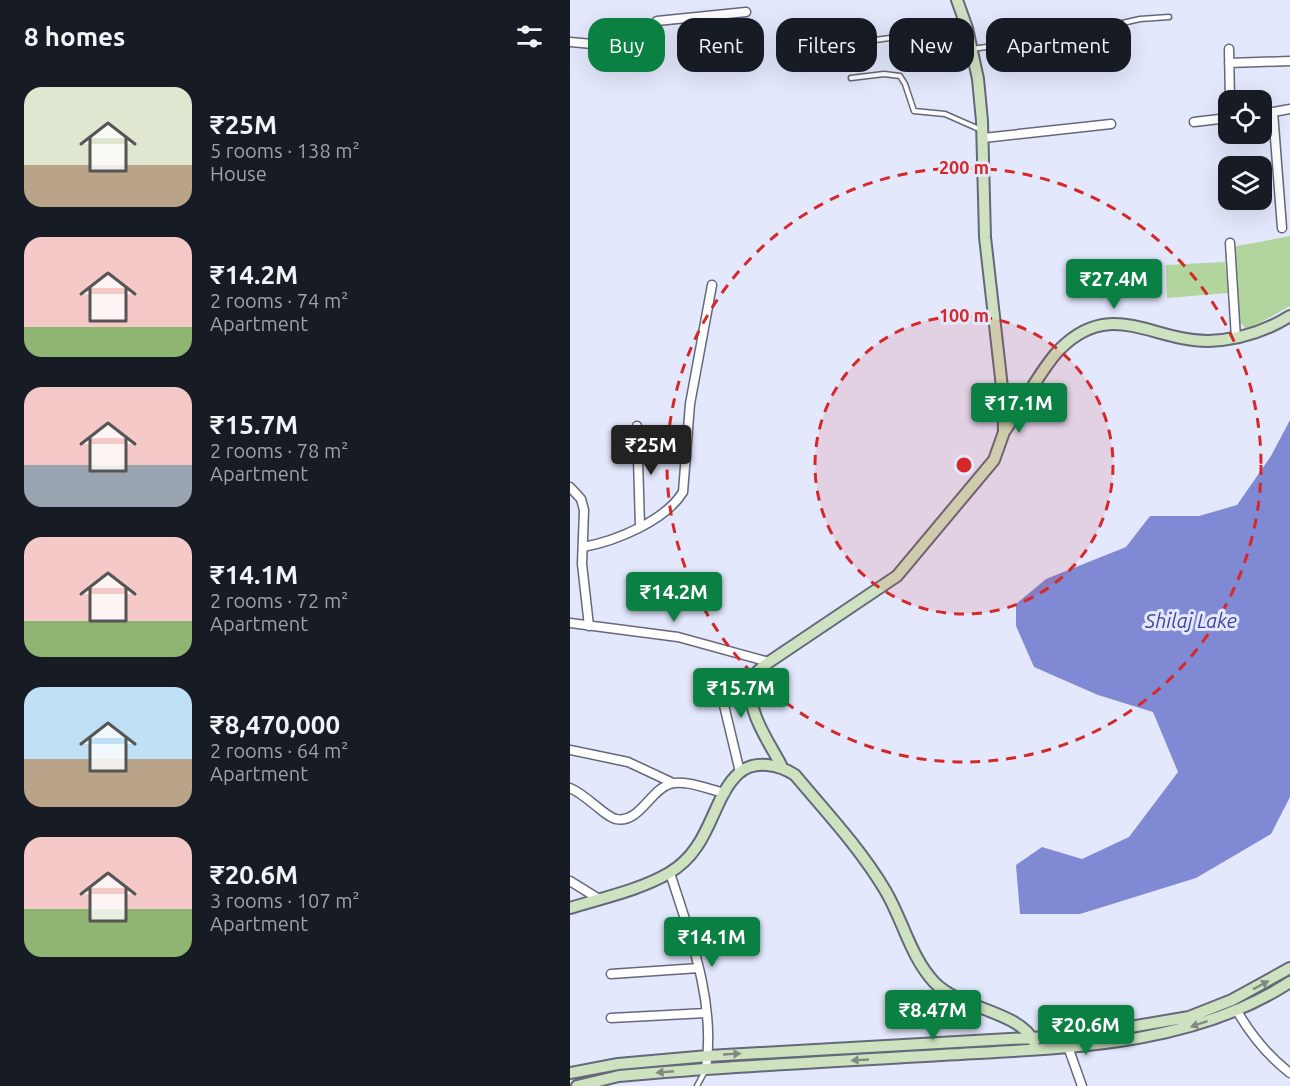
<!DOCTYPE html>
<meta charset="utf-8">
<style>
body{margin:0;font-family:Ubuntu,sans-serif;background:#20242c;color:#f1f3f6;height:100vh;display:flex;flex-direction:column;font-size:22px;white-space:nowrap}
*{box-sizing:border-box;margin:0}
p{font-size:20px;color:#9ea1a6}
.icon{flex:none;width:33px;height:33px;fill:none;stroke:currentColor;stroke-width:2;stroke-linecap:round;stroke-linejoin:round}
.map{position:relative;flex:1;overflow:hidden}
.details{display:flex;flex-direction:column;background:#171b24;width:570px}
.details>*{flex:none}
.guide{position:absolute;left:18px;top:18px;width:570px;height:54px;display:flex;gap:12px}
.buttons{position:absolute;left:648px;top:90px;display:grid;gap:12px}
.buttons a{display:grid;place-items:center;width:54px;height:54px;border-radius:12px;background:#171b24;box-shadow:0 6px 24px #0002;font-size:30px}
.price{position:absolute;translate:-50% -51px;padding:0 14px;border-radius:6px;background:#0b8043;color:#fff;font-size:20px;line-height:39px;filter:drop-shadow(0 2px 3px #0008)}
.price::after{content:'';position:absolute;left:50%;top:36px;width:18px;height:14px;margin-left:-9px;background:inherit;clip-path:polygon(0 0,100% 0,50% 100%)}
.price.current{background:#222;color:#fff}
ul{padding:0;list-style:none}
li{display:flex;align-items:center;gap:18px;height:150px;padding:0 24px}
li span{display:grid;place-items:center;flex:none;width:168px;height:120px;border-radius:18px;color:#555}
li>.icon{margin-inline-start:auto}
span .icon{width:72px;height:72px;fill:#fffc;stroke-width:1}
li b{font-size:26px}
h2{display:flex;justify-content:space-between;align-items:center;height:72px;padding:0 24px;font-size:26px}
.tag{padding:0 21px;border-radius:18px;background:#171b24;box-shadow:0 6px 24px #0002;font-size:21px;line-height:54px}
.tag.current{background:#0b8043;color:#fff}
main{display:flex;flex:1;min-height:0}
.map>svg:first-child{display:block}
.green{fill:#b2d59d}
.water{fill:#8089d3}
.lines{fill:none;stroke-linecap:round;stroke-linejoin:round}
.lane-casing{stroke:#65687a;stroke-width:7}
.street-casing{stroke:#65687a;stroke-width:11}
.secondary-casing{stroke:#65687a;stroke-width:14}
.lane{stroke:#fff;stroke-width:4}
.street{stroke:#fff;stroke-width:8}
.secondary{stroke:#cfe2c0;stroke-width:10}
.oneway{fill:#808a7e}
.ring{fill:none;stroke:#d62828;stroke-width:3;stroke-dasharray:10 8}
.labels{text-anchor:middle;stroke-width:6;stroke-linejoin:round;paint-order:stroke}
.water-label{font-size:20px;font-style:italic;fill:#40439b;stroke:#e4e8fd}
.centre{fill:#d62828;stroke:#e4e8fd;stroke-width:3}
.ring-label{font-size:18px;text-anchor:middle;font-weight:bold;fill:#d62828;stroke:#e4e8fd;stroke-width:6;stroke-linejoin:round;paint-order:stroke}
</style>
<main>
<section class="details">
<h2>8 homes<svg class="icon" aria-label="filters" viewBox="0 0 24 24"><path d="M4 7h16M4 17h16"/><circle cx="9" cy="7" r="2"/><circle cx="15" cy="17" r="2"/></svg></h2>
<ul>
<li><span style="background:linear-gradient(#dfe7d0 65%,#b9a48a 0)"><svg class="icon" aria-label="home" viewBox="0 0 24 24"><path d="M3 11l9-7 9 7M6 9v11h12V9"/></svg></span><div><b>₹25M</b><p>5 rooms · 138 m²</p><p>House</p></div></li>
<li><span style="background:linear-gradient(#f6c9c9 75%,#8fb573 0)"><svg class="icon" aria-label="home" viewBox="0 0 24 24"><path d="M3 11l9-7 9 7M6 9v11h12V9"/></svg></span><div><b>₹14.2M</b><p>2 rooms · 74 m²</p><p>Apartment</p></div></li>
<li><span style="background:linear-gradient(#f6c9c9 65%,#9aa5b1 0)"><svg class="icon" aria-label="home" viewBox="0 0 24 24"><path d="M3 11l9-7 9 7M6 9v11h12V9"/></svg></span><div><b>₹15.7M</b><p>2 rooms · 78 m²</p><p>Apartment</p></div></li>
<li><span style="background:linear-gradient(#f6c9c9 70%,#8fb573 0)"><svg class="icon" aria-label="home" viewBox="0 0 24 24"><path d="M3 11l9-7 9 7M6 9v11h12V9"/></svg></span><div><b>₹14.1M</b><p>2 rooms · 72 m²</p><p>Apartment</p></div></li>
<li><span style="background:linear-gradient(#bfe0f5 60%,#b9a48a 0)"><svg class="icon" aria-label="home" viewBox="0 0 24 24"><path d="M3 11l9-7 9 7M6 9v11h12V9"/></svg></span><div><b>₹8,470,000</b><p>2 rooms · 64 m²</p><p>Apartment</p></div></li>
<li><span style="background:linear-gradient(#f6c9c9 60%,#8fb573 0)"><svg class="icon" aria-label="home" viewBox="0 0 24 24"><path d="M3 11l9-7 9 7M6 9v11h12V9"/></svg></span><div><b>₹20.6M</b><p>3 rooms · 107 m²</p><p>Apartment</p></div></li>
</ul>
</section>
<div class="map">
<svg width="720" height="1086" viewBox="0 0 720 1086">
<rect width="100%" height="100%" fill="#e4e8fd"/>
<!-- green -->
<path class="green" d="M 720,236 L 720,306 L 677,330 L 664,316 L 662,247 Z
M 655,262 L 658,293 L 597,298 L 596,265 Z"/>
<!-- water -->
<path class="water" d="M 720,420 L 720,797 L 701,834 L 626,878 L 510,914 L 450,914 L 446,865 L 472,847 L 512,859 L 559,837 L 608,772 L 583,712 L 528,695 L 464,667 L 446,626 L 446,604 L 476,579 L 556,547 L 580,516 L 629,516 L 667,505 L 701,456 Z"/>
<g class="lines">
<defs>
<path id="lane" d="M 282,43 L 396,28
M 402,49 L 500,35 L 570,19 L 599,17
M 281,78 L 314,74 L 330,76 L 335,84 L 344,111 L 375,114 L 409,129
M 127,1086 L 135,1071"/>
<path id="street" d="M 0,42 L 78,49 L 84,44 L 87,21 L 176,12
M 659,49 L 660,100
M 659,63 L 720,61
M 703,112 L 712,228
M 692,114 L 720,109
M 624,122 L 658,118
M 413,138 L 541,124
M 660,243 L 666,338
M 67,426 L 70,526
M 0,487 L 11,499 L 14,510 L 12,564 L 19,626
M 13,547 C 46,541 95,521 113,492 L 120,404 L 142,285
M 0,623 L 108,637 L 199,662
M 0,750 L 58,762 L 103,783
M 170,772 L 152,697 L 153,687 L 186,674
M 0,788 C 17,795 35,817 46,819 C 69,824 80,790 100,784 C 115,779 140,790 155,793
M 100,873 C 120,935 146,1002 136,1069
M 0,881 L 29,899
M 41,974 L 129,968
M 667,1011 C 681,1035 698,1056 720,1073
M 41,1018 L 136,1013
M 497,1044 L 512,1086"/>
<path id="secondary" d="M 434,432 C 450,409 472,367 490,349 C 541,298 582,341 638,341 C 667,340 696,331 720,316
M 211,765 C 198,740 171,705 185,675 C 188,670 195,665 199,662 L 327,576 L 424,460 L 434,432 L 433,396 L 415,237 L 412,121 L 408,79 L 397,28 L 387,0
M 0,908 C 32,898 70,890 99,873 C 142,848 141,798 169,773 C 185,759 210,765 225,775 C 256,812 290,848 315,890 C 333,920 340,956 364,982 C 389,1009 450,1011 464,1042
M 0,1073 L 48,1064 L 138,1056 L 494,1036 L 560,1027 L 619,1017 L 662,1000 L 720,968
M 7,1086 L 49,1076 L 95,1072 C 187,1065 280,1060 372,1055 C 489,1048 619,1048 720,982"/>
</defs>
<!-- lane casing -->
<use href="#lane" class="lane-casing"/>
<!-- street casing -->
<use href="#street" class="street-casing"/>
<!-- secondary casing -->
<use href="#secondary" class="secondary-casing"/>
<!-- lane -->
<use href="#lane" class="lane"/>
<!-- street -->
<use href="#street" class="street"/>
<!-- secondary -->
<use href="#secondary" class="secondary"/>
</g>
<!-- one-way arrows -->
<defs><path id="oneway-solid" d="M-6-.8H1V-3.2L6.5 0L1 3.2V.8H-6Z" transform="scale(1.5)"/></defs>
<g class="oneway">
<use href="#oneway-solid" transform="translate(691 985) rotate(-28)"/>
<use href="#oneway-solid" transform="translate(629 1024) rotate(161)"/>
<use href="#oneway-solid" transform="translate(162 1054) rotate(-3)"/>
<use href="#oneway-solid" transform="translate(290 1060) rotate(177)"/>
<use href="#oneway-solid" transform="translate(95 1072) rotate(175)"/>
</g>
<!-- distance rings -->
<circle cx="394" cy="465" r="149" fill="#d62828" fill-opacity=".12"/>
<g class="ring">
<circle cx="394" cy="465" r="149"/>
<circle cx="394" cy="465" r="297"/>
</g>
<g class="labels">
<!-- water labels -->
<g class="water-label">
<text x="621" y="628">Shilaj Lake</text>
</g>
</g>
<circle cx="394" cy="465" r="9" class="centre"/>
<g class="ring-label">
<text x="394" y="174">200 m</text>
<text x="394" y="322">100 m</text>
</g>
</svg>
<div class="buttons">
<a><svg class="icon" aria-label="locate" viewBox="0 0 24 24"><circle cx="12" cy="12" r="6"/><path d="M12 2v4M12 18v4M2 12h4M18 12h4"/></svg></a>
<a><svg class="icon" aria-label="layers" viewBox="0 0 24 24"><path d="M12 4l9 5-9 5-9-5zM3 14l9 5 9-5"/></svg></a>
</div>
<b class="price" style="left:544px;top:310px">₹27.4M</b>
<b class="price" style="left:449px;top:434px">₹17.1M</b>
<b class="price current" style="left:81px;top:476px">₹25M</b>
<b class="price" style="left:104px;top:623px">₹14.2M</b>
<b class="price" style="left:171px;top:719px">₹15.7M</b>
<b class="price" style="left:142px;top:968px">₹14.1M</b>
<b class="price" style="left:363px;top:1041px">₹8.47M</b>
<b class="price" style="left:516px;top:1056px">₹20.6M</b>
<div class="guide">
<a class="tag current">Buy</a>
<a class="tag">Rent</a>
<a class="tag">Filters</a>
<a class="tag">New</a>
<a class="tag">Apartment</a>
</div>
</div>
</main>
